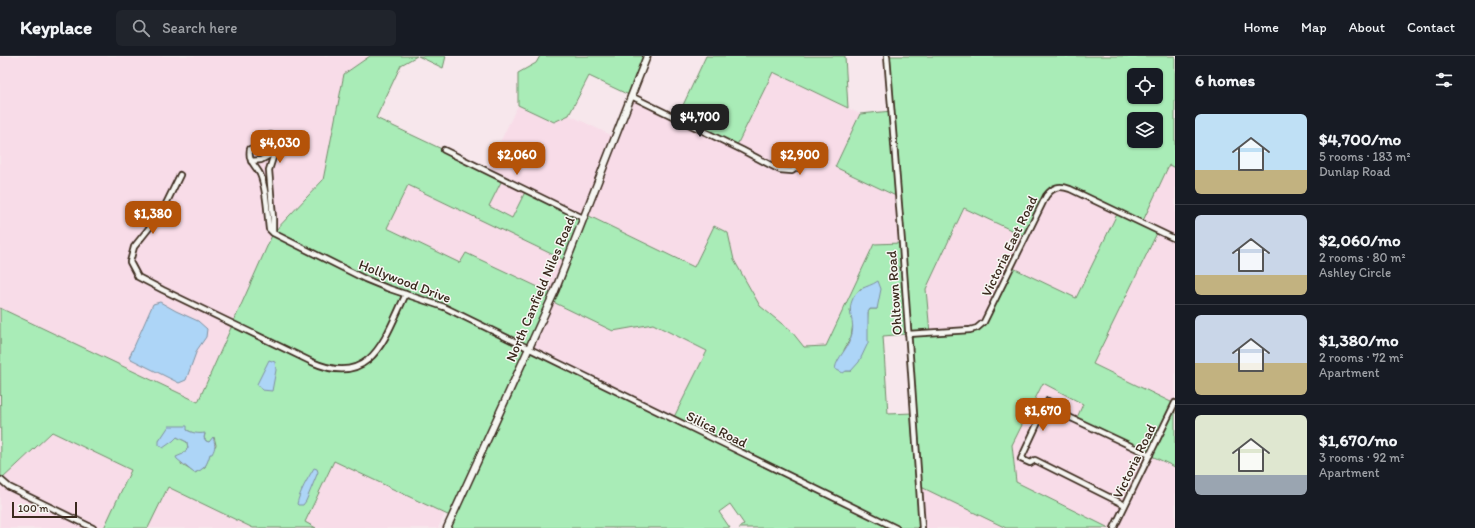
<!DOCTYPE html>
<meta charset="utf-8">
<style>
body{margin:0;font-family:Itim,sans-serif;background:#20242c;color:#f1f3f6;height:100vh;display:flex;flex-direction:column;font-size:15px;white-space:nowrap}
*{box-sizing:border-box;margin:0}
p{font-size:13px;color:#9ea1a6}
.icon{flex:none;width:22px;height:22px;fill:none;stroke:currentColor;stroke-width:2;stroke-linecap:round;stroke-linejoin:round}
.map{position:relative;flex:1;overflow:hidden}
.side{display:flex;flex-direction:column;background:#171b24;width:300px}
.side>*{flex:none}
.buttons{position:absolute;left:1127px;top:12px;display:grid;gap:8px}
.buttons a{display:grid;place-items:center;width:36px;height:36px;border-radius:6px;background:#171b24;box-shadow:0 1px 3px #0004;font-size:20px}
.scale{position:absolute;left:12px;bottom:10px;width:65px;box-sizing:border-box;padding-left:4px;border:2px solid #3b2a1e;border-top:0;font-size:11px;line-height:14px;white-space:nowrap;color:#3b2a1e;-webkit-text-stroke:3px #f6f6f2;paint-order:stroke}
.price{position:absolute;translate:-50% -34px;padding:0 9px;border-radius:8px;background:#b45309;color:#fff;font-size:13px;line-height:26px;filter:drop-shadow(0 1px 2px #0008)}
.price::after{content:'';position:absolute;left:50%;top:24px;width:12px;height:9px;margin-left:-6px;background:inherit;clip-path:polygon(0 0,100% 0,50% 100%)}
.price.selected{background:#222;color:#fff}
ul{padding:0;list-style:none}
li{display:flex;align-items:center;gap:12px;height:100px;padding:0 20px}
li+li{border-top:1px solid #363941}
li span{display:grid;place-items:center;flex:none;width:112px;height:80px;border-radius:6px;color:#555}
li>.icon{margin-inline-start:auto}
span .icon{width:48px;height:48px;fill:#fffc;stroke-width:1}
li b{font-size:17px}
h2{display:flex;justify-content:space-between;align-items:center;height:48px;padding:0 20px;font-size:17px}
header{display:flex;align-items:center;gap:24px;box-sizing:border-box;height:56px;padding:0 20px;background:#171b24;border-bottom:1px solid #363941}
header strong{font-size:19px}
nav{display:flex;gap:22px;margin-inline-start:auto;font-size:14px}
.search{width:280px;height:36px;background:#20242c;display:flex;align-items:center;gap:10px;box-sizing:border-box;padding:0 14px;border-radius:6px;color:#9ea1a6;font-size:15px}
main{display:flex;flex:1;min-height:0}
.map>svg:first-child{display:block}
.built{fill:#f8dce8}
.green{fill:#a9ecb7;stroke:#728b6a;fill-rule:evenodd}
.water{fill:#add5f7;stroke:#7f91a0}
.lines{fill:none;stroke-linecap:round;stroke-linejoin:round}
.minor-casing{stroke:#3b2a1e;stroke-width:8}
.major-casing{stroke:#3b2a1e;stroke-width:9}
.minor{stroke:#f6f6f2;stroke-width:4.5}
.major{stroke:#f6f6f2;stroke-width:6}
.labels{text-anchor:middle;stroke-width:3;stroke-linejoin:round;paint-order:stroke}
.street-label{font-size:14px;fill:#3b2a1e;stroke:#f6f6f2}
</style>
<header>
<strong>Keyplace</strong>
<div class="search"><svg class="icon" aria-label="search" viewBox="0 0 24 24"><circle cx="10" cy="10" r="6"/><path d="M15 15l6 6"/></svg>Search here</div>
<nav><a>Home</a><a>Map</a><a>About</a><a>Contact</a></nav>
</header>
<main>
<div class="map">
<svg width="1175" height="472" viewBox="0 0 1175 472">
<rect width="100%" height="100%" fill="#f7e7ec"/>
<filter id="ink" filterUnits="userSpaceOnUse"><feTurbulence type="fractalNoise" baseFrequency=".025" numOctaves="2"/><feDisplacementMap in="SourceGraphic" scale="8" xChannelSelector="R" yChannelSelector="G"/><feConvolveMatrix kernelMatrix="1 2 1 2 8 2 1 2 1" color-interpolation-filters="sRGB"/></filter>
<g filter="url(#ink)">
<!-- built -->
<path class="built" d="M 0,0 L 370,0 L 344,18 L 323,124 L 273,177 L 198,346 L 0,252 Z
M 773,16 L 860,58 L 835,111 L 898,141 L 902,187 L 874,188 L 826,290 L 804,291 L 792,276 L 760,250 L 734,204 L 728,177 L 714,170 L 694,211 L 585,158 L 583,162 L 526,134 L 512,162 L 489,150 L 486,115 L 518,49 L 554,66 L 569,59 L 615,81 L 631,40 L 736,91 Z
M 1169,109 L 1175,112 L 1175,348 L 1093,308 L 1158,175 L 1141,167 Z
M 408,129 L 567,205 L 553,238 L 466,197 L 460,208 L 387,171 Z
M 1061,130 L 1118,156 L 1076,242 L 1011,211 L 984,266 L 977,272 L 930,277 L 926,233 L 965,151 L 1026,181 L 1046,140 Z
M 551,245 L 613,275 L 653,268 L 707,295 L 673,363 L 529,293 Z
M 1043,326 L 1083,348 L 1076,364 L 1175,411 L 1175,472 L 1109,472 L 1016,426 L 1012,389 Z
M 52,376 L 253,472 L 0,472 L 0,423 L 1,424 Z
M 334,405 L 445,457 L 438,472 L 303,472 Z
M 919,429 L 1006,472 L 922,472 Z"/>
<!-- green -->
<path class="green" d="M 370,0 L 417,0 L 401,9 L 376,62 L 503,122 L 489,150 L 512,162 L 526,134 L 583,162 L 585,158 L 694,211 L 714,170 L 728,177 L 734,204 L 760,250 L 792,276 L 804,291 L 826,290 L 874,188 L 901,187 L 898,141 L 835,111 L 860,58 L 892,55 L 887,0 L 1175,0 L 1175,112 L 1169,109 L 1142,167 L 1158,175 L 1093,308 L 1175,348 L 1175,411 L 1076,364 L 1083,348 L 1043,327 L 1012,389 L 1016,426 L 1109,472 L 1006,472 L 919,430 L 922,472 L 739,472 L 744,468 L 730,448 L 719,456 L 730,472 L 455,472 L 449,469 L 452,461 L 334,405 L 305,466 L 316,472 L 253,472 L 168,431 L 148,472 L 104,472 L 131,414 L 52,376 L 1,424 L 0,252 L 198,346 L 273,177 L 323,124 L 344,18 ZM 1134,19 L 1156,19 L 1156,41 L 1134,41 ZM 1134,63 L 1156,63 L 1156,85 L 1134,85 ZM 408,129 L 566,205 L 553,238 L 466,197 L 460,207 L 387,172 ZM 1064,131 L 1118,156 L 1076,242 L 1011,211 L 981,269 L 970,274 L 930,277 L 926,233 L 964,152 L 1026,181 L 1050,134 ZM 871,230 L 877,253 L 870,253 L 868,256 L 867,270 L 851,315 L 846,315 L 844,294 L 851,281 L 853,267 L 850,254 L 860,233 ZM 551,245 L 613,275 L 653,268 L 707,295 L 673,363 L 530,293 ZM 908,278 L 913,357 L 888,358 L 883,280 ZM 187,374 L 195,378 L 205,378 L 204,382 L 206,385 L 209,386 L 214,381 L 216,389 L 210,398 L 205,411 L 195,417 L 181,408 L 183,398 L 188,392 L 187,386 L 177,381 L 159,385 L 163,380 Z
M 418,0 L 446,0 L 443,12 Z
M 540,0 L 647,0 L 631,40 L 589,20 L 569,59 L 554,66 L 518,49 L 518,17 L 536,7 Z
M 706,0 L 845,0 L 848,52 L 773,16 L 736,91 L 677,62 Z"/>
<!-- water -->
<path class="water" d="M 878,225 L 881,233 L 877,253 L 870,253 L 868,256 L 868,287 L 859,306 L 851,315 L 846,315 L 843,317 L 835,313 C 837,301 848,293 851,281 C 857,264 844,256 855,239 C 857,237 859,234 861,233 C 867,230 872,229 878,225 Z
M 160,246 L 176,255 L 198,265 L 207,273 L 206,281 L 197,294 L 186,324 L 179,327 L 129,302 L 153,248 Z
M 269,304 L 275,306 L 276,314 L 272,335 L 262,334 L 257,328 Z
M 169,370 L 187,370 L 187,374 C 192,377 198,378 205,377 L 204,382 L 206,385 L 209,386 L 213,381 C 215,388 216,391 212,398 L 210,398 C 207,409 205,413 194,417 L 177,403 L 176,401 L 183,398 L 188,392 L 187,386 L 177,381 L 173,385 L 163,392 L 159,389 L 159,385 Z
M 314,412 L 317,413 L 318,416 L 306,445 L 303,449 L 298,449 L 297,448 C 300,435 307,424 314,412 Z"/>
<g class="lines">
<defs>
<path id="minor" d="M 887,0 L 902,187 L 922,472
M 631,40 L 742,94 L 780,114 L 792,115 L 799,110 L 811,91
M 271,79 L 275,81 L 277,89 L 269,114 L 273,162 L 273,177 L 269,173 C 267,156 267,134 260,118 C 254,107 248,106 250,93 C 261,91 260,81 271,79 Z
M 444,94 L 583,162
M 251,105 L 261,104 L 275,96
M 180,119 L 162,156 L 134,191 L 130,206 L 138,221 L 163,234 L 312,306 C 372,333 385,281 406,238
M 273,177 L 365,223 L 387,232 L 444,251 L 896,472
M 908,278 L 970,274 L 977,272 L 984,266 L 1046,140 C 1053,131 1059,129 1070,133 L 1175,183
M 1,424 L 9,431 L 93,472
M 1125,449 L 1035,404 L 1030,407 L 1021,403 L 1048,345 L 1064,354 L 1069,361 L 1150,399
M 1114,472 L 1175,347"/>
<path id="major" d="M 447,472 L 555,235 L 647,0"/>
</defs>
<!-- minor casing -->
<use href="#minor" class="minor-casing"/>
<!-- major casing -->
<use href="#major" class="major-casing"/>
<!-- minor -->
<use href="#minor" class="minor"/>
<!-- major -->
<use href="#major" class="major"/>
</g>
</g>
<g class="labels">
<!-- street labels -->
<g class="street-label">
<text transform="translate(1009 190) rotate(-64)" y="5">Victoria East Road</text>
<text transform="translate(405 225) rotate(21)" y="5">Hollywood Drive</text>
<text transform="translate(540 233) rotate(-67)" y="5">North Canfield Niles Road</text>
<text transform="translate(894 237) rotate(-94)" y="5">Ohltown Road</text>
<text transform="translate(717 373) rotate(26)" y="5">Silica Road</text>
<text transform="translate(1134 405) rotate(-64)" y="5">Victoria Road</text>
</g>
</g>
</svg>
<div class="buttons">
<a><svg class="icon" aria-label="locate" viewBox="0 0 24 24"><circle cx="12" cy="12" r="6"/><path d="M12 2v4M12 18v4M2 12h4M18 12h4"/></svg></a>
<a><svg class="icon" aria-label="layers" viewBox="0 0 24 24"><path d="M12 4l9 5-9 5-9-5zM3 14l9 5 9-5"/></svg></a>
</div>
<div class="scale">100 m</div>
<b class="price selected" style="left:700px;top:82px">$4,700</b>
<b class="price" style="left:280px;top:108px">$4,030</b>
<b class="price" style="left:517px;top:120px">$2,060</b>
<b class="price" style="left:800px;top:120px">$2,900</b>
<b class="price" style="left:153px;top:179px">$1,380</b>
<b class="price" style="left:1043px;top:376px">$1,670</b>
</div>
<section class="side">
<h2>6 homes<svg class="icon" aria-label="filters" viewBox="0 0 24 24"><path d="M4 7h16M4 17h16"/><circle cx="9" cy="7" r="2"/><circle cx="15" cy="17" r="2"/></svg></h2>
<ul>
<li><span style="background:linear-gradient(#bfe0f5 70%,#c2b280 0)"><svg class="icon" aria-label="home" viewBox="0 0 24 24"><path d="M3 11l9-7 9 7M6 9v11h12V9"/></svg></span><div><b>$4,700/mo</b><p>5 rooms · 183 m²</p><p>Dunlap Road</p></div></li>
<li><span style="background:linear-gradient(#c9d6e8 75%,#c2b280 0)"><svg class="icon" aria-label="home" viewBox="0 0 24 24"><path d="M3 11l9-7 9 7M6 9v11h12V9"/></svg></span><div><b>$2,060/mo</b><p>2 rooms · 80 m²</p><p>Ashley Circle</p></div></li>
<li><span style="background:linear-gradient(#c9d6e8 60%,#c2b280 0)"><svg class="icon" aria-label="home" viewBox="0 0 24 24"><path d="M3 11l9-7 9 7M6 9v11h12V9"/></svg></span><div><b>$1,380/mo</b><p>2 rooms · 72 m²</p><p>Apartment</p></div></li>
<li><span style="background:linear-gradient(#dfe7d0 75%,#9aa5b1 0)"><svg class="icon" aria-label="home" viewBox="0 0 24 24"><path d="M3 11l9-7 9 7M6 9v11h12V9"/></svg></span><div><b>$1,670/mo</b><p>3 rooms · 92 m²</p><p>Apartment</p></div></li>
</ul>
</section>
</main>
